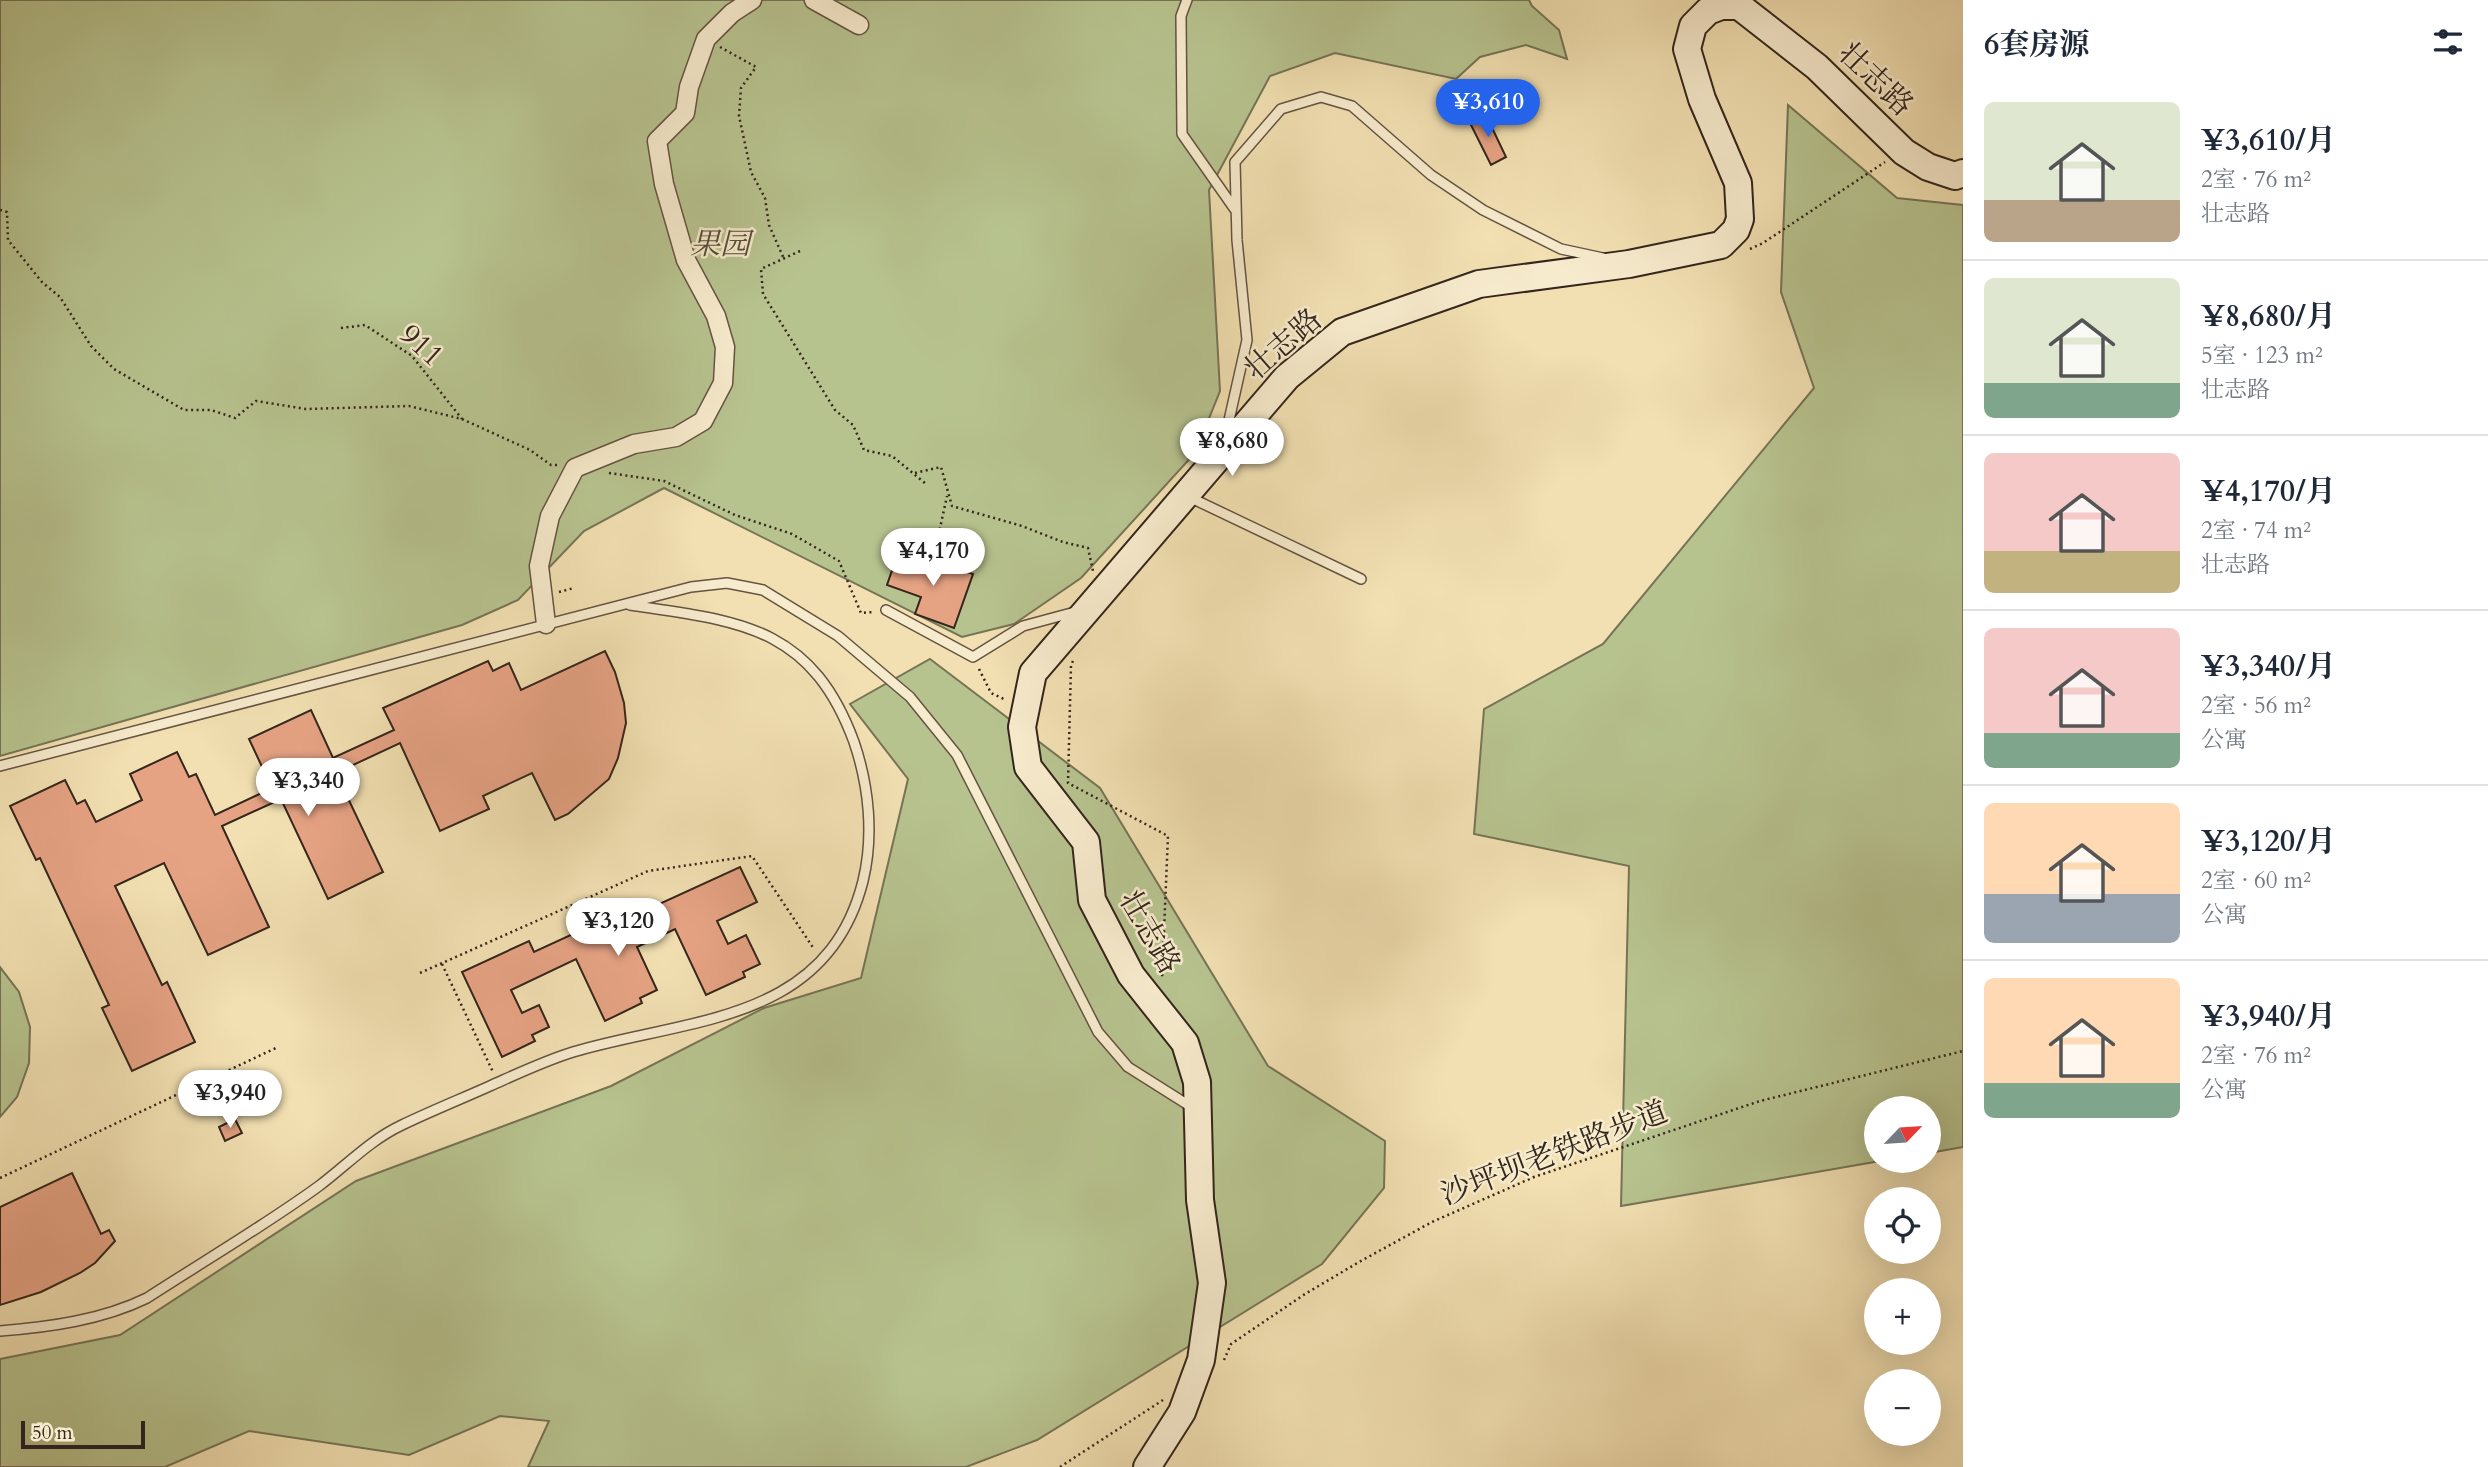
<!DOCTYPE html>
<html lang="zh">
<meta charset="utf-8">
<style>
body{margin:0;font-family:Cardo,"Noto Serif SC",serif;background:#f2f2f3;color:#1f2937;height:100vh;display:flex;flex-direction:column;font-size:26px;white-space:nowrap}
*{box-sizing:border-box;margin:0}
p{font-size:23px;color:#747a83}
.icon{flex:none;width:38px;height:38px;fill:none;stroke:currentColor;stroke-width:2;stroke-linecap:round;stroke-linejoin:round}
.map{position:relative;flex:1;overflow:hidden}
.side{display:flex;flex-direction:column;background:#fff;width:525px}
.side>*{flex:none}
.needle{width:46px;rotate:65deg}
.fabs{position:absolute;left:1864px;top:1096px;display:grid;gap:14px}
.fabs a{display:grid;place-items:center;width:77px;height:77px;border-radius:50%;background:#fff;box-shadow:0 7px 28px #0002;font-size:35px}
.scale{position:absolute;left:21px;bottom:18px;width:124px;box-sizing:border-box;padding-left:7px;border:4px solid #34261c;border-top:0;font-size:19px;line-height:24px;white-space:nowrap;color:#34261c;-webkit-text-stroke:5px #f7ebcd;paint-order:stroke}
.price{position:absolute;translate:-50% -60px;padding:0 16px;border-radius:24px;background:#fff;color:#222;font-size:23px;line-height:46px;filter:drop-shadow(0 2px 4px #0008)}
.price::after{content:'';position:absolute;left:50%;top:42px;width:21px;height:16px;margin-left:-10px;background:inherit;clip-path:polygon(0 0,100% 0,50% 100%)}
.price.on{background:#2563eb;color:#fff}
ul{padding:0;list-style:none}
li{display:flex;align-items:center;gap:21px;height:175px;padding:0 21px}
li+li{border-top:2px solid #e0e1e3}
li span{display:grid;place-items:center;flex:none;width:196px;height:140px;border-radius:10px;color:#555}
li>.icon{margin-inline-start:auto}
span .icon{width:84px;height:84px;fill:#fffc;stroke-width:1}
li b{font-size:30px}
h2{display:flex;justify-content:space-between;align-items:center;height:84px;padding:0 21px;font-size:30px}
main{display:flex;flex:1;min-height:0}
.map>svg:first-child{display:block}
.green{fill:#b7c38f;stroke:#767456;stroke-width:2}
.building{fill:#e6a384;stroke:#34261c;stroke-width:2}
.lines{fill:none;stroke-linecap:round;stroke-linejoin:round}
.lane-casing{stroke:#645442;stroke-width:12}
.street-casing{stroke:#645442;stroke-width:21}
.secondary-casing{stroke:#34261c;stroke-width:30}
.path{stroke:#34261c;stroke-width:2.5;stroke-dasharray:2 3.5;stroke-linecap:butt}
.lane{stroke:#f7ebcd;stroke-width:9}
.street{stroke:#f7ebcd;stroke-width:18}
.secondary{stroke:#f7ebcd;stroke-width:26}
.labels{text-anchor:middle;stroke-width:5;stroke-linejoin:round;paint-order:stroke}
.street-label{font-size:30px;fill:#34261c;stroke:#f7ebcd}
.park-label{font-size:30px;font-style:italic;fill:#554d39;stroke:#f7ebcd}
</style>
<main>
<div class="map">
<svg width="1963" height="1467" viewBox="0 0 1963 1467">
<rect width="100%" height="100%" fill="#f2e0b2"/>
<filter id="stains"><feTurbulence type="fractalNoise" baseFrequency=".00286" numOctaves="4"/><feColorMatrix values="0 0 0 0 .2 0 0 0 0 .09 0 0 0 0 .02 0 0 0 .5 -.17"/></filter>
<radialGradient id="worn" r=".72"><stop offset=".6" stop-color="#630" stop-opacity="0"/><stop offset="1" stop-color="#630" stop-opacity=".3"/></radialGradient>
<!-- green -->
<path class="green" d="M 0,0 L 1529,0 L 1532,6 L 1559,30 L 1567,59 L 1526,45 L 1480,57 L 1456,79 L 1335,53 L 1270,76 L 1209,190 L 1220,391 L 1195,453 L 1081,578 L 1014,624 L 962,637 L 664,488 L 584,531 L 518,600 L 462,625 L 0,756 Z
M 1788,105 L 1897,198 L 1963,205 L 1963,1147 L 1929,1153 L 1928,1108 L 1876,1108 L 1876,1160 L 1886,1160 L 1621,1206 L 1629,866 L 1474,834 L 1484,709 L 1603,644 L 1814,388 L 1781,292 Z
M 930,659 L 1100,788 L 1268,1066 L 1385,1141 L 1384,1188 L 1322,1264 L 1037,1440 L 966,1467 L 528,1467 L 549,1421 L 500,1416 L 409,1455 L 249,1431 L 165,1467 L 0,1467 L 0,1359 L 120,1335 L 356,1181 L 611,1086 L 764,1008 L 861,978 L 908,779 L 850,704 Z
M 0,967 L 19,992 L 30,1027 L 29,1063 L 17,1097 L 0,1117 Z"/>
<!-- building -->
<path class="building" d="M 1485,113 L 1506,157 L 1491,165 L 1469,121 Z
M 897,556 L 923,565 L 925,557 L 973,574 L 954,628 L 915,614 L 921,597 L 887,585 Z
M 605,651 L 615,672 L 624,703 L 626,723 L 618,758 L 609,779 L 568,814 L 555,820 L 532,773 L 483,796 L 489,809 L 440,831 L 400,743 L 336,773 L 383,872 L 328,899 L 281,799 L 222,826 L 269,927 L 208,955 L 164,863 L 115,886 L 162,985 L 167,982 L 195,1042 L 132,1071 L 102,1008 L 109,1005 L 40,858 L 36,860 L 10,806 L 65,780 L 77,804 L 85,800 L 96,822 L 142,800 L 130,774 L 177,752 L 189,777 L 196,774 L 215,815 L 272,788 L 249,739 L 311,710 L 333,758 L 394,730 L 383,708 L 488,661 L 493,671 L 509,663 L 521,690 Z
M 740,867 L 757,902 L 717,921 L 728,944 L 746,935 L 760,964 L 743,972 L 745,977 L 706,995 L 675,929 L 637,947 L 657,990 L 640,998 L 642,1003 L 605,1021 L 576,959 L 511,990 L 522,1013 L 539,1005 L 549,1027 L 532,1035 L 535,1041 L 502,1057 L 462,972 L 529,941 L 534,952 L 638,904 L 642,912 Z
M 235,1119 L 242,1133 L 225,1141 L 219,1127 Z
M 72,1173 L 101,1234 L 109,1230 L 115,1241 L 95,1263 L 80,1273 L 41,1292 L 0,1305 L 0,1207 Z"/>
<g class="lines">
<defs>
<path id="lane" d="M 1187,0 L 1181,16 L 1182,134 L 1236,211
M 1225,438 L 1247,340 L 1237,240 L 1235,162 L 1281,109 L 1321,97 L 1352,106 L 1431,175 L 1483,210 L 1561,249 L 1603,258
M 1187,496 L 1361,579
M 886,610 L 973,657 L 1023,626 L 1075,612
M 0,766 L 691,587 L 727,583 L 763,590 L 838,636 L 910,697 L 957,755 L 1098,1032 L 1128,1067 L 1193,1108
M 0,1331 C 50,1327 102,1320 147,1298 C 204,1261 264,1226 319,1186 C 347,1165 370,1140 402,1125 C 431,1111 461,1099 490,1086 C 517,1074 544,1061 573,1052 C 687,1018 827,1024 863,881 C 874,836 869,786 854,742 C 811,625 738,621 630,605"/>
<path id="street" d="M 814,0 L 859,25
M 546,624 L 539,566 L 550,516 L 575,468 L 634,444 L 676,437 L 703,421 L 723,383 L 725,347 L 716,316 L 686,260 L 664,184 L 657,141 L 685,113 L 689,87 L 706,39 L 732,13 L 752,0"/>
<path id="secondary" d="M 1147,1467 L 1182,1412 L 1201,1360 L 1212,1283 L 1200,1200 L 1197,1082 L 1185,1043 L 1131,975 L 1092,900 L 1086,842 L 1028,767 L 1022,727 L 1033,673 L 1287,377 L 1342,332 L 1479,284 L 1629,264 L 1721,245 L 1736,230 L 1740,219 L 1738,183 L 1702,99 L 1687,49 L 1693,26 L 1708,11 L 1721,6 L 1739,6 L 1817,67 L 1904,152 L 1928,167 L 1955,176 L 1963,173"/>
</defs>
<!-- lane casing -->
<use href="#lane" class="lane-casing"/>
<!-- street casing -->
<use href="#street" class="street-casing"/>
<!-- secondary casing -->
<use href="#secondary" class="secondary-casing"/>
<!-- path -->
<path class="path" d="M 720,47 L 756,67 L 741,88 L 739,116 L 751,172 L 765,198 L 769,225 L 784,259
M 0,210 L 7,212 L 8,240 L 42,282 L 60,297 L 91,346 L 114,369 L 184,410 L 211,410 L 235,418 L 256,401 L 306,409 L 409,406 L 462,419 L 530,450 L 551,465 L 557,465
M 1750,249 L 1763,243 L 1885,162
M 800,251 L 761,269 L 763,294 L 835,410 L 853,425 L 864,450 L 892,456 L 926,484
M 341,328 L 365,325 L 412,356 L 462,419
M 609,473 L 664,481 L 735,515 L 792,534 L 839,561 L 861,613 L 874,612
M 915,473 L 941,467 L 952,506 L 1022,526 L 1063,542 L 1088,548 L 1093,571
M 915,545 L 974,562
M 935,551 L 947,496
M 559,592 L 574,588
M 1073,661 L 1071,665 L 1068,783 L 1168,836 L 1162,978
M 979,669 L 991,693 L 1006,700
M 442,964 L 493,1072
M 420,973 L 648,871 L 752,856 L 814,949
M 0,1178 L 278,1047
M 1224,1360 L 1231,1344 L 1305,1294 L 1359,1262 L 1432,1222 L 1534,1177 L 1760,1101 L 1963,1051
M 1060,1467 L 1163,1400"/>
<!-- lane -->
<use href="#lane" class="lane"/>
<!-- street -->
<use href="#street" class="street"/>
<!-- secondary -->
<use href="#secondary" class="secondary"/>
</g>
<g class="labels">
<!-- street labels -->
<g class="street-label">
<text transform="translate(1876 79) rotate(44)" y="10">壮志路</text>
<text transform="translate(1283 344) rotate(-41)" y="10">壮志路</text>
<text transform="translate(422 345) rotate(42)" y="10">911</text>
<text transform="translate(1150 932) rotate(60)" y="10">壮志路</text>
<text transform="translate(1554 1153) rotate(-21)" y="10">沙坪坝老铁路步道</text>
</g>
<!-- park labels -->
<g class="park-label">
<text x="720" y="254">果园</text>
</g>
</g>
<rect width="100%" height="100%" filter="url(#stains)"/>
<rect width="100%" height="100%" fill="url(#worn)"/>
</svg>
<div class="fabs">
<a><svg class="needle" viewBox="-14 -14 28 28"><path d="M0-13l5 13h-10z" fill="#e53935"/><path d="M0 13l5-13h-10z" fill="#747a83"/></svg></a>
<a><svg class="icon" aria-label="locate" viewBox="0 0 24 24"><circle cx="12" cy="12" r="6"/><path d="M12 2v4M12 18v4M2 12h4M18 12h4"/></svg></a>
<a>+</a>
<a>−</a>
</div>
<div class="scale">50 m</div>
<b class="price on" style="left:1488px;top:139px">¥3,610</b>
<b class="price" style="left:1232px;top:478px">¥8,680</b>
<b class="price" style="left:933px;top:588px">¥4,170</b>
<b class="price" style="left:308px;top:818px">¥3,340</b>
<b class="price" style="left:618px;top:958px">¥3,120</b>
<b class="price" style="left:230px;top:1130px">¥3,940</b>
</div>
<section class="side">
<h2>6套房源<svg class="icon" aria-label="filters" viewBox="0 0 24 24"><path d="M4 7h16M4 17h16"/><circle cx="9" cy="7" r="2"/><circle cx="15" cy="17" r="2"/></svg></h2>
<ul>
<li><span style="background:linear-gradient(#dfe7d0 70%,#b9a48a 0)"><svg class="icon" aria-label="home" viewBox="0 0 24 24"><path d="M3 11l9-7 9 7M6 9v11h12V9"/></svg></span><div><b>¥3,610/月</b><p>2室 · 76 m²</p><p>壮志路</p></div></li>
<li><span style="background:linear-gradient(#dfe7d0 75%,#7fa58c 0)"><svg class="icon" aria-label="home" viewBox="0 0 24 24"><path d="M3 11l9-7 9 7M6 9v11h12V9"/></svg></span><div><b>¥8,680/月</b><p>5室 · 123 m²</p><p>壮志路</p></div></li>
<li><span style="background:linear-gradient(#f6c9c9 70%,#c2b280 0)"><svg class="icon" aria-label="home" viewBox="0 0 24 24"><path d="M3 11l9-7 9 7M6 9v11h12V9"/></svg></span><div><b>¥4,170/月</b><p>2室 · 74 m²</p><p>壮志路</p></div></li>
<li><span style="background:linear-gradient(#f6c9c9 75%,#7fa58c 0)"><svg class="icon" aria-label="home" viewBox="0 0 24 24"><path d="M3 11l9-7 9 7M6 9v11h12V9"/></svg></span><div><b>¥3,340/月</b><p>2室 · 56 m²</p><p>公寓</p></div></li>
<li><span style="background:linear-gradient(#ffd9b3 65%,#9aa5b1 0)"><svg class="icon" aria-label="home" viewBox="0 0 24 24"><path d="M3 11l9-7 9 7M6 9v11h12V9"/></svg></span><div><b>¥3,120/月</b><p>2室 · 60 m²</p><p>公寓</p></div></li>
<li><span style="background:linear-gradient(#ffd9b3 75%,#7fa58c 0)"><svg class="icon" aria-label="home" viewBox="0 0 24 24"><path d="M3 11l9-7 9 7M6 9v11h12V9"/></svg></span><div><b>¥3,940/月</b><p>2室 · 76 m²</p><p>公寓</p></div></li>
</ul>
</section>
</main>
